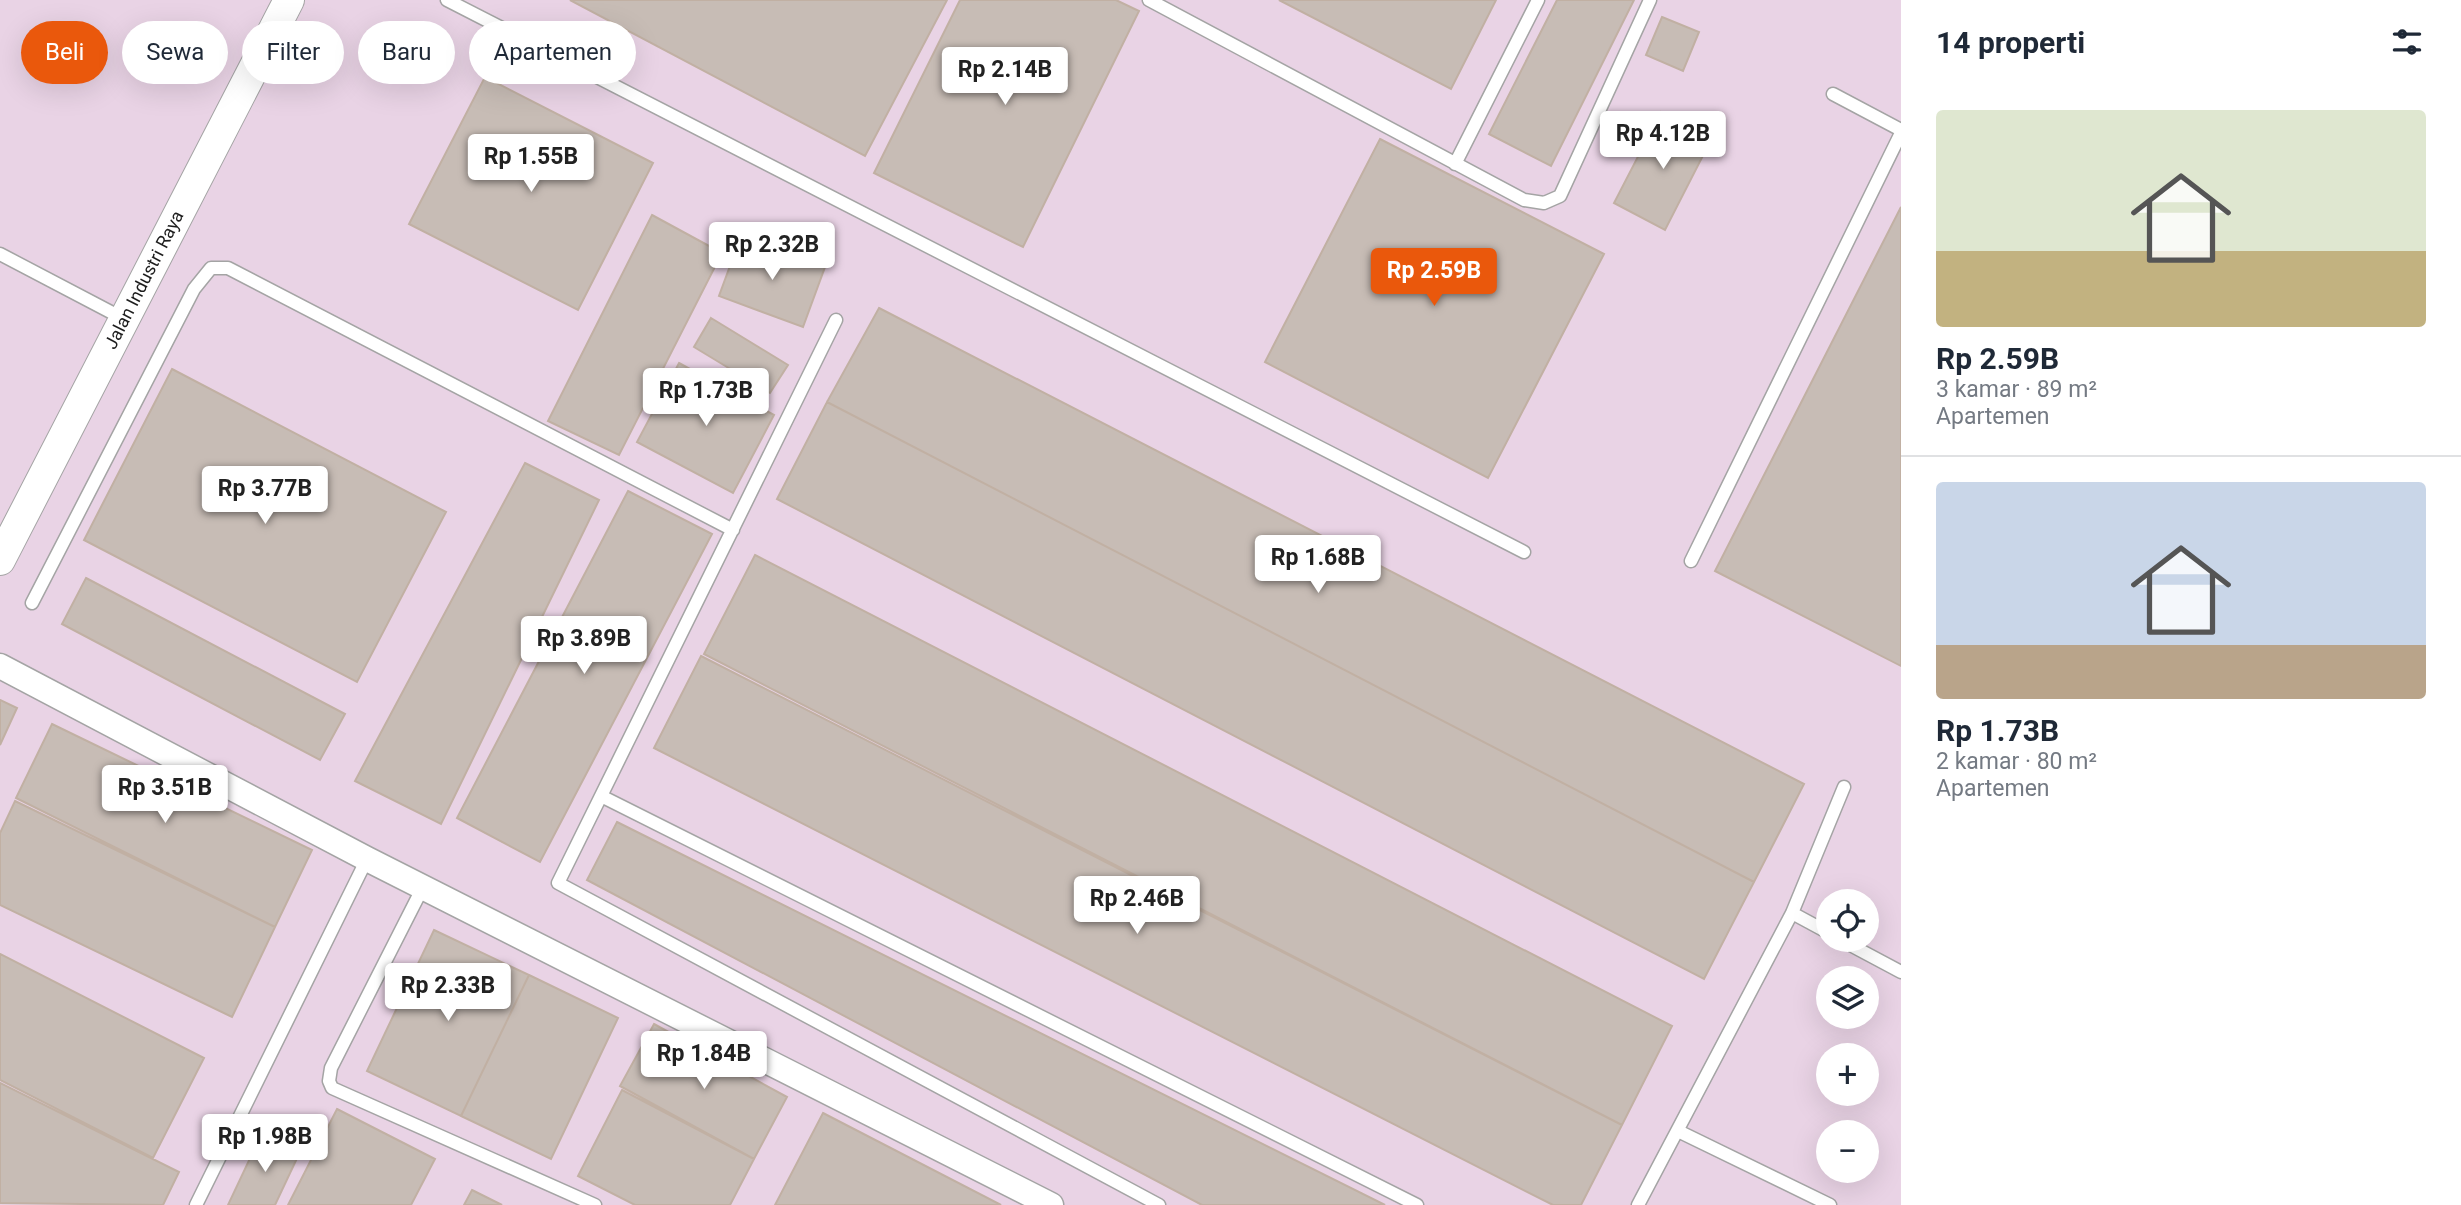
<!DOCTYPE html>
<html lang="id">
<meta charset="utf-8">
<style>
body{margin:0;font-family:Roboto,sans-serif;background:#f2f2f3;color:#1f2937;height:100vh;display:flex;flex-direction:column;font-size:26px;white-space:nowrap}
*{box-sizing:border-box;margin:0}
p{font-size:23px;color:#747a83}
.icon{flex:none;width:38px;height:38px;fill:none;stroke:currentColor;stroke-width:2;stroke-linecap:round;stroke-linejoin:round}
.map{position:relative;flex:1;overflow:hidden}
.sheet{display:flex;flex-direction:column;background:#fff;width:560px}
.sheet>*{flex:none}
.top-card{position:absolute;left:21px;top:21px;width:665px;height:63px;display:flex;gap:14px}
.tools{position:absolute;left:1816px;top:889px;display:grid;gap:14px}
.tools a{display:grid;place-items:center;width:63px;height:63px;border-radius:50%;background:#fff;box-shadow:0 7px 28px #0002;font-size:35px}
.price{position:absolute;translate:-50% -60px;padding:0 16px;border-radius:7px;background:#fff;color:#222;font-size:23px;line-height:46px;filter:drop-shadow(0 2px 4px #0008)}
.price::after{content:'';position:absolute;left:50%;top:42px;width:21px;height:16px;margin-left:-10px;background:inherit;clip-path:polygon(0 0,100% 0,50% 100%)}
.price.selected{background:#ea580c;color:#fff}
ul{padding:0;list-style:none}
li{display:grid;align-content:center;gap:14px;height:371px;padding:0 35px}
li+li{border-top:2px solid #e0e1e3}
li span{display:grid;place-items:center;height:217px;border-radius:7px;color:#555}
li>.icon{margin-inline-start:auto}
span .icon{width:126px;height:126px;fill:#fffc;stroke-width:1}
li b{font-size:30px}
h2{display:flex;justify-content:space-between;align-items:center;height:84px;padding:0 35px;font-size:30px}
.chip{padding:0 24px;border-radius:32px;background:#fff;box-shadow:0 7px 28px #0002;font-size:24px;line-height:63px}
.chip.selected{background:#ea580c;color:#fff}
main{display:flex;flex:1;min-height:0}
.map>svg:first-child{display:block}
.industrial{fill:#e9d3e5;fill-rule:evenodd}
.building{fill:#c7bcb5;stroke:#c1b0a3;stroke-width:2}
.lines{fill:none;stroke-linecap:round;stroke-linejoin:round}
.service-casing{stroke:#a4a4a4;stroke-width:15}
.minor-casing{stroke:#a4a4a4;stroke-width:27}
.tertiary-casing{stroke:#a4a4a4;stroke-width:32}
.service{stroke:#fff;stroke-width:12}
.minor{stroke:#fff;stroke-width:24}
.tertiary{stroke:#fff;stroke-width:30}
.labels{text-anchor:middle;stroke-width:7;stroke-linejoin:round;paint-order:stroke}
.street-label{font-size:18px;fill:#1d1d1d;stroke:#fff}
</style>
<main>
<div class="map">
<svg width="1901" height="1205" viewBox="0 0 1901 1205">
<rect width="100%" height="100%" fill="#efeae2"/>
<!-- industrial -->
<path class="industrial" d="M 0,0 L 1901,0 L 1901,1205 L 0,1205 ZM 1829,901 L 1867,901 L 1867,940 L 1829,940 ZM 1829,978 L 1867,978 L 1867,1017 L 1829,1017 ZM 1829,1055 L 1867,1055 L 1867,1094 L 1829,1094 ZM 1829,1132 L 1867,1132 L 1867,1171 L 1829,1171 Z"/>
<!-- building -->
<path class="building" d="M 570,0 L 947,0 L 865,156 Z
M 960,0 L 1116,0 L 1139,11 L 1023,247 L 874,173 Z
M 1279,0 L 1496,0 L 1451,89 Z
M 1557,0 L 1634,0 L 1551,166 L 1489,134 Z
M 1662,17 L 1699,32 L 1683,71 L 1646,55 Z
M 485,77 L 653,163 L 578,310 L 409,224 Z
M 1661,112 L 1712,138 L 1665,230 L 1614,203 Z
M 1380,139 L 1604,254 L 1488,478 L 1265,362 Z
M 1901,207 L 1901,666 L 1715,571 Z
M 652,215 L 722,253 L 619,455 L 548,421 Z
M 741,236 L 825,267 L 803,327 L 719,296 Z
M 879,308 L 1804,784 L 1754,882 L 827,402 Z
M 711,318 L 788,365 L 770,393 L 694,347 Z
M 679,363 L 774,415 L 733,493 L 637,442 Z
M 172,369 L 446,512 L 357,682 L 84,540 Z
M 827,402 L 1754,882 L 1704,979 L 777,499 Z
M 525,463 L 599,500 L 441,824 L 355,781 Z
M 628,491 L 712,534 L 540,862 L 457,818 Z
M 755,555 L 1672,1026 L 1622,1125 L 704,654 Z
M 86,578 L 345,714 L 320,760 L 62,624 Z
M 701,656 L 1622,1125 L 1581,1205 L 1553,1205 L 654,748 Z
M 0,700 L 17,708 L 0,745 Z
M 52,724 L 312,850 L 275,927 L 16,798 Z
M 15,801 L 275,927 L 232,1017 L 0,905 L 0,833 Z
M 617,822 L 1385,1205 L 1202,1205 L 587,880 Z
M 434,930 L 529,975 L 461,1116 L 367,1071 Z
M 0,954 L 204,1058 L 153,1158 L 0,1080 Z
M 529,975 L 618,1018 L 551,1159 L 461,1116 Z
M 654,1024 L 787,1097 L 754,1159 L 620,1086 Z
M 0,1083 L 179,1172 L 163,1205 L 0,1203 Z
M 622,1090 L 754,1159 L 730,1205 L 635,1205 L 578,1176 Z
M 337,1109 L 435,1159 L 411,1205 L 288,1205 Z
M 823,1113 L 1001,1205 L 775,1205 Z
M 262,1133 L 300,1152 L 275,1205 L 228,1205 Z
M 472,1190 L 502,1205 L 464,1205 Z"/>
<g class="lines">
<defs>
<path id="service" d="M 447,0 L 1524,552
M 1149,0 L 1524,200 L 1544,203 L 1560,196 L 1650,0
M 1833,94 L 1901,130
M 1455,164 L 1538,0
M 0,254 L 124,319
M 836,320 L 558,883 L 1159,1205
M 1691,561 L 1901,133
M 32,603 L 194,289 L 211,268 L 228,268 L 733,530
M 601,796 L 1417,1205
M 423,887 L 331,1068 L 329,1081 L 332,1088 L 595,1205
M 1792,913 L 1829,933
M 1841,940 L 1901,972
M 1678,1131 L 1830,1205
M 196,1205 L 367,859
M 1638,1205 L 1792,913 L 1844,787"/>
<path id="minor" d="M 0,666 L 367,859 L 1051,1205"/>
<path id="tertiary" d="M 0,560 L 289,0"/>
</defs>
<!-- service casing -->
<use href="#service" class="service-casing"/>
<!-- minor casing -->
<use href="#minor" class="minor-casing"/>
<!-- tertiary casing -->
<use href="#tertiary" class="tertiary-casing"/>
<!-- service -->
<use href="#service" class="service"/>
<!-- minor -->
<use href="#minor" class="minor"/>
<!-- tertiary -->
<use href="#tertiary" class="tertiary"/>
</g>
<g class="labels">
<!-- street labels -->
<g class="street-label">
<text transform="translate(144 280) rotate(-63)" y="6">Jalan Industri Raya</text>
</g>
</g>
</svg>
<div class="tools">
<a><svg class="icon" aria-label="locate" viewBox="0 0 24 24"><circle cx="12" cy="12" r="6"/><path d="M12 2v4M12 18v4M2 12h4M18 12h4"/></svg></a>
<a><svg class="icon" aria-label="layers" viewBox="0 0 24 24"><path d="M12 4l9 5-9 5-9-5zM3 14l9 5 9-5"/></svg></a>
<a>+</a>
<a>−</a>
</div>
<b class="price" style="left:1005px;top:107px">Rp 2.14B</b>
<b class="price" style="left:1663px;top:171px">Rp 4.12B</b>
<b class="price" style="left:531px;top:194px">Rp 1.55B</b>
<b class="price" style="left:772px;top:282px">Rp 2.32B</b>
<b class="price selected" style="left:1434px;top:308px">Rp 2.59B</b>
<b class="price" style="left:706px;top:428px">Rp 1.73B</b>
<b class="price" style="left:265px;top:526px">Rp 3.77B</b>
<b class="price" style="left:1318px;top:595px">Rp 1.68B</b>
<b class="price" style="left:584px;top:676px">Rp 3.89B</b>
<b class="price" style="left:165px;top:825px">Rp 3.51B</b>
<b class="price" style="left:1137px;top:936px">Rp 2.46B</b>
<b class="price" style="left:448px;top:1023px">Rp 2.33B</b>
<b class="price" style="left:704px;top:1091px">Rp 1.84B</b>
<b class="price" style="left:265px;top:1174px">Rp 1.98B</b>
<div class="top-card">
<a class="chip selected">Beli</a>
<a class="chip">Sewa</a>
<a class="chip">Filter</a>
<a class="chip">Baru</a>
<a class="chip">Apartemen</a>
</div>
</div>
<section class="sheet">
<h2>14 properti<svg class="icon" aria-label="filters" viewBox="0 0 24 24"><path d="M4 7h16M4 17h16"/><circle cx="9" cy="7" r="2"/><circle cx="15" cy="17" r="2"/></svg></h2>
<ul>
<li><span style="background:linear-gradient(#dfe7d0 65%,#c2b280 0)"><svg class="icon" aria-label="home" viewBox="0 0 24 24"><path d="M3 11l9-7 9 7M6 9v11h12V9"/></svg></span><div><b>Rp 2.59B</b><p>3 kamar · 89 m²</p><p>Apartemen</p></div></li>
<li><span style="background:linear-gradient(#c9d6e8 75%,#b9a48a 0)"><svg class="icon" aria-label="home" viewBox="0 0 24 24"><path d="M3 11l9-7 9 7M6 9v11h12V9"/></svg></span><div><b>Rp 1.73B</b><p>2 kamar · 80 m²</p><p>Apartemen</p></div></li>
</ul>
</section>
</main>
